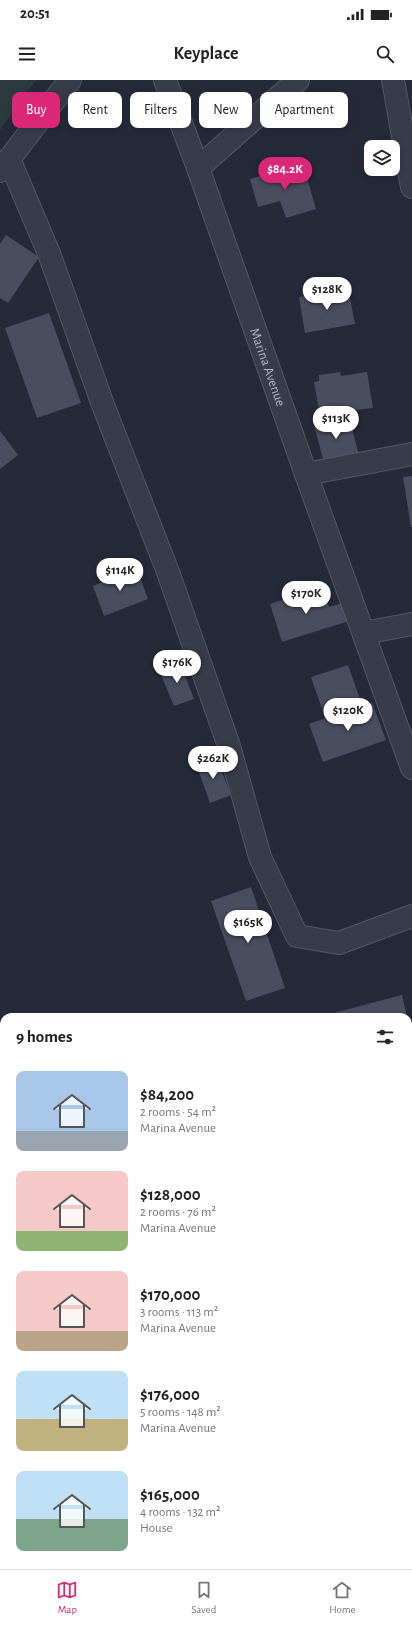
<!DOCTYPE html>
<meta charset="utf-8">
<style>
body{margin:0;font-family:"Alegreya Sans",sans-serif;background:#f6f6f6;color:#222;height:100vh;display:flex;flex-direction:column;font-size:15px;white-space:nowrap}
*{box-sizing:border-box;margin:0}
p{font-size:13px;color:#767676}
.icon{flex:none;width:22px;height:22px;fill:none;stroke:currentColor;stroke-width:2;stroke-linecap:round;stroke-linejoin:round}
.map{position:relative;flex:1;overflow:hidden}
.drawer{position:absolute;left:0px;top:933px;width:412px;height:556px;display:flex;flex-direction:column;background:#fff;border-radius:12px 12px 0 0;box-shadow:0 2px 6px #0003}
.drawer>*{flex:none}
.top-card{position:absolute;left:12px;top:12px;width:388px;height:36px;display:flex;gap:8px}
.tools{position:absolute;left:364px;top:60px;display:grid;gap:8px}
.tools a{display:grid;place-items:center;width:36px;height:36px;border-radius:8px;background:#fff;box-shadow:0 2px 6px #0003;font-size:20px}
.price{position:absolute;translate:-50% -34px;padding:0 9px;border-radius:14px;background:#fff;color:#222;font-size:13px;line-height:26px;filter:drop-shadow(0 1px 2px #0008)}
.price::after{content:'';position:absolute;left:50%;top:24px;width:12px;height:9px;margin-left:-6px;background:inherit;clip-path:polygon(0 0,100% 0,50% 100%)}
.price.active{background:#db2777;color:#fff}
ul{padding:0;list-style:none}
li{display:flex;align-items:center;gap:12px;height:100px;padding:0 16px}
li span{display:grid;place-items:center;flex:none;width:112px;height:80px;border-radius:8px;color:#555}
li>.icon{margin-inline-start:auto}
span .icon{width:48px;height:48px;fill:#fffc;stroke-width:1}
li b{font-size:17px}
h2{display:flex;justify-content:space-between;align-items:center;height:48px;padding:0 16px;font-size:17px}
.pill{padding:0 14px;border-radius:8px;background:#fff;box-shadow:0 2px 6px #0003;font-size:14px;line-height:36px}
.pill.active{background:#db2777;color:#fff}
.status{display:flex;justify-content:space-between;align-items:center;height:28px;padding:0 20px;background:#fff;direction:ltr}
.status svg{height:11px;fill:currentColor}
header{display:flex;justify-content:space-between;align-items:center;height:52px;padding:0 16px;background:#fff;font-size:18px;font-weight:700}
.tabs{display:flex;justify-content:space-around;align-items:center;height:56px;border-top:1px solid #e0e0e0;background:#fff;font-size:11px;color:#767676}
.tabs a{display:grid;justify-items:center;gap:2px}
.tabs .active{color:#db2777}
.map>svg:first-child{display:block}
.green{fill:#2a3a3e}
.water{fill:#3c4560}
.building{fill:#494d5f}
.lines{fill:none;stroke-linecap:round;stroke-linejoin:round}
.minor-casing{stroke:#535764;stroke-width:24}
.tertiary-casing{stroke:#535764;stroke-width:24}
.minor{stroke:#383c49;stroke-width:22}
.tertiary{stroke:#383c49;stroke-width:22}
.labels{text-anchor:middle;stroke-width:3;stroke-linejoin:round;paint-order:stroke}
.street-label{font-size:14px;fill:#b3b7c5;stroke:#1d212e}
</style>
<div class="status"><b>20:51</b><svg viewBox="0 0 49 12"><path d="M0 12V9h3v3zM5 12V6h3v6zM10 12V3h3v9zM15 12V0h3v12zM26 1h20v11H26zM47 4h2v5h-2z"/></svg></div>
<header><svg class="icon" aria-label="menu" viewBox="0 0 24 24"><path d="M4 6h16M4 12h16M4 18h16"/></svg>Keyplace<svg class="icon" aria-label="search" viewBox="0 0 24 24"><circle cx="10" cy="10" r="6"/><path d="M15 15l6 6"/></svg></header>
<div class="map">
<svg width="412" height="1489" viewBox="0 0 412 1489">
<rect width="100%" height="100%" fill="#252a38"/>
<!-- green -->
<path class="green" d="M 0,0 L 36,0 L 0,50 Z"/>
<!-- water -->
<path class="water" d="M 412,1239 L 412,1309 L 408,1311 L 408,1241 Z
M 0,1330 L 4,1330 L 3,1415 L 0,1415 Z"/>
<!-- building -->
<path class="building" d="M 303,84 L 316,129 L 286,138 L 280,121 L 258,127 L 250,99 Z
M 6,155 L 39,177 L 8,223 L 0,218 L 0,164 Z
M 348,208 L 355,244 L 305,253 L 299,217 Z
M 49,233 L 81,323 L 37,338 L 5,248 Z
M 340,292 L 341,296 L 367,292 L 373,328 L 347,331 L 347,334 L 326,337 L 325,329 L 319,330 L 314,302 L 319,301 L 319,295 Z
M 349,337 L 359,375 L 324,383 L 314,345 Z
M 0,351 L 18,375 L 0,389 Z
M 412,396 L 412,447 L 411,447 L 403,397 Z
M 137,489 L 148,519 L 104,536 L 93,506 Z
M 322,507 L 329,527 L 343,523 L 349,541 L 282,562 L 270,524 Z
M 180,582 L 194,619 L 174,626 L 159,590 Z
M 348,585 L 360,619 L 323,632 L 311,597 Z
M 372,622 L 386,660 L 323,682 L 309,644 Z
M 216,677 L 231,715 L 210,723 L 196,684 Z
M 251,807 L 285,908 L 246,921 L 211,821 Z
M 402,915 L 407,937 L 322,937 L 322,936 Z
M 408,941 L 412,954 L 412,1066 L 408,1067 Z"/>
<g class="lines">
<defs>
<g id="minor">
<path id="s1" d="M 165,0 L 198,88 L 306,394 L 412,688"/>
<path d="M 393,0 L 412,107"/>
<path d="M 9,79 L 50,176 L 103,325 L 168,492 L 229,666 L 260,777 L 297,856 L 339,863 L 412,836"/>
<path d="M 198,88 L 298,0"/>
<path d="M 306,394 L 412,374"/>
<path d="M 364,553 L 412,544"/>
</g>
<path id="tertiary" d="M 0,91 L 70,0"/>
</defs>
<!-- minor casing -->
<use href="#minor" class="minor-casing"/>
<!-- tertiary casing -->
<use href="#tertiary" class="tertiary-casing"/>
<!-- minor -->
<use href="#minor" class="minor"/>
<!-- tertiary -->
<use href="#tertiary" class="tertiary"/>
</g>
<g class="labels">
<!-- street labels -->
<g class="street-label">
<text dy="5" stroke="none"><textPath href="#s1" startOffset="305">Marina Avenue</textPath></text>
</g>
</g>
</svg>
<div class="tools">
<a><svg class="icon" aria-label="layers" viewBox="0 0 24 24"><path d="M12 4l9 5-9 5-9-5zM3 14l9 5 9-5"/></svg></a>
</div>
<b class="price active" style="left:285px;top:111px">$84.2K</b>
<b class="price" style="left:327px;top:231px">$128K</b>
<b class="price" style="left:336px;top:360px">$113K</b>
<b class="price" style="left:120px;top:512px">$114K</b>
<b class="price" style="left:306px;top:535px">$170K</b>
<b class="price" style="left:177px;top:604px">$176K</b>
<b class="price" style="left:348px;top:652px">$120K</b>
<b class="price" style="left:213px;top:700px">$262K</b>
<b class="price" style="left:248px;top:864px">$165K</b>
<div class="top-card">
<a class="pill active">Buy</a>
<a class="pill">Rent</a>
<a class="pill">Filters</a>
<a class="pill">New</a>
<a class="pill">Apartment</a>
</div>
<section class="drawer">
<h2>9 homes<svg class="icon" aria-label="filters" viewBox="0 0 24 24"><path d="M4 7h16M4 17h16"/><circle cx="9" cy="7" r="2"/><circle cx="15" cy="17" r="2"/></svg></h2>
<ul>
<li><span style="background:linear-gradient(#a9c7e8 75%,#9aa5b1 0)"><svg class="icon" aria-label="home" viewBox="0 0 24 24"><path d="M3 11l9-7 9 7M6 9v11h12V9"/></svg></span><div><b>$84,200</b><p>2 rooms · 54 m²</p><p>Marina Avenue</p></div></li>
<li><span style="background:linear-gradient(#f6c9c9 75%,#8fb573 0)"><svg class="icon" aria-label="home" viewBox="0 0 24 24"><path d="M3 11l9-7 9 7M6 9v11h12V9"/></svg></span><div><b>$128,000</b><p>2 rooms · 76 m²</p><p>Marina Avenue</p></div></li>
<li><span style="background:linear-gradient(#f6c9c9 75%,#b9a48a 0)"><svg class="icon" aria-label="home" viewBox="0 0 24 24"><path d="M3 11l9-7 9 7M6 9v11h12V9"/></svg></span><div><b>$170,000</b><p>3 rooms · 113 m²</p><p>Marina Avenue</p></div></li>
<li><span style="background:linear-gradient(#bfe0f5 60%,#c2b280 0)"><svg class="icon" aria-label="home" viewBox="0 0 24 24"><path d="M3 11l9-7 9 7M6 9v11h12V9"/></svg></span><div><b>$176,000</b><p>5 rooms · 148 m²</p><p>Marina Avenue</p></div></li>
<li><span style="background:linear-gradient(#bfe0f5 60%,#7fa58c 0)"><svg class="icon" aria-label="home" viewBox="0 0 24 24"><path d="M3 11l9-7 9 7M6 9v11h12V9"/></svg></span><div><b>$165,000</b><p>4 rooms · 132 m²</p><p>House</p></div></li>
</ul>
</section>
</div>
<nav class="tabs">
<a class="active"><svg class="icon" aria-label="map" viewBox="0 0 24 24"><path d="M3 6l6-2 6 2 6-2v14l-6 2-6-2-6 2zM9 4v14M15 6v14"/></svg>Map</a>
<a><svg class="icon" aria-label="saved" viewBox="0 0 24 24"><path d="M7 4h10v16l-5-4-5 4z"/></svg>Saved</a>
<a><svg class="icon" aria-label="home" viewBox="0 0 24 24"><path d="M3 11l9-7 9 7M6 9v11h12V9"/></svg>Home</a>
</nav>
